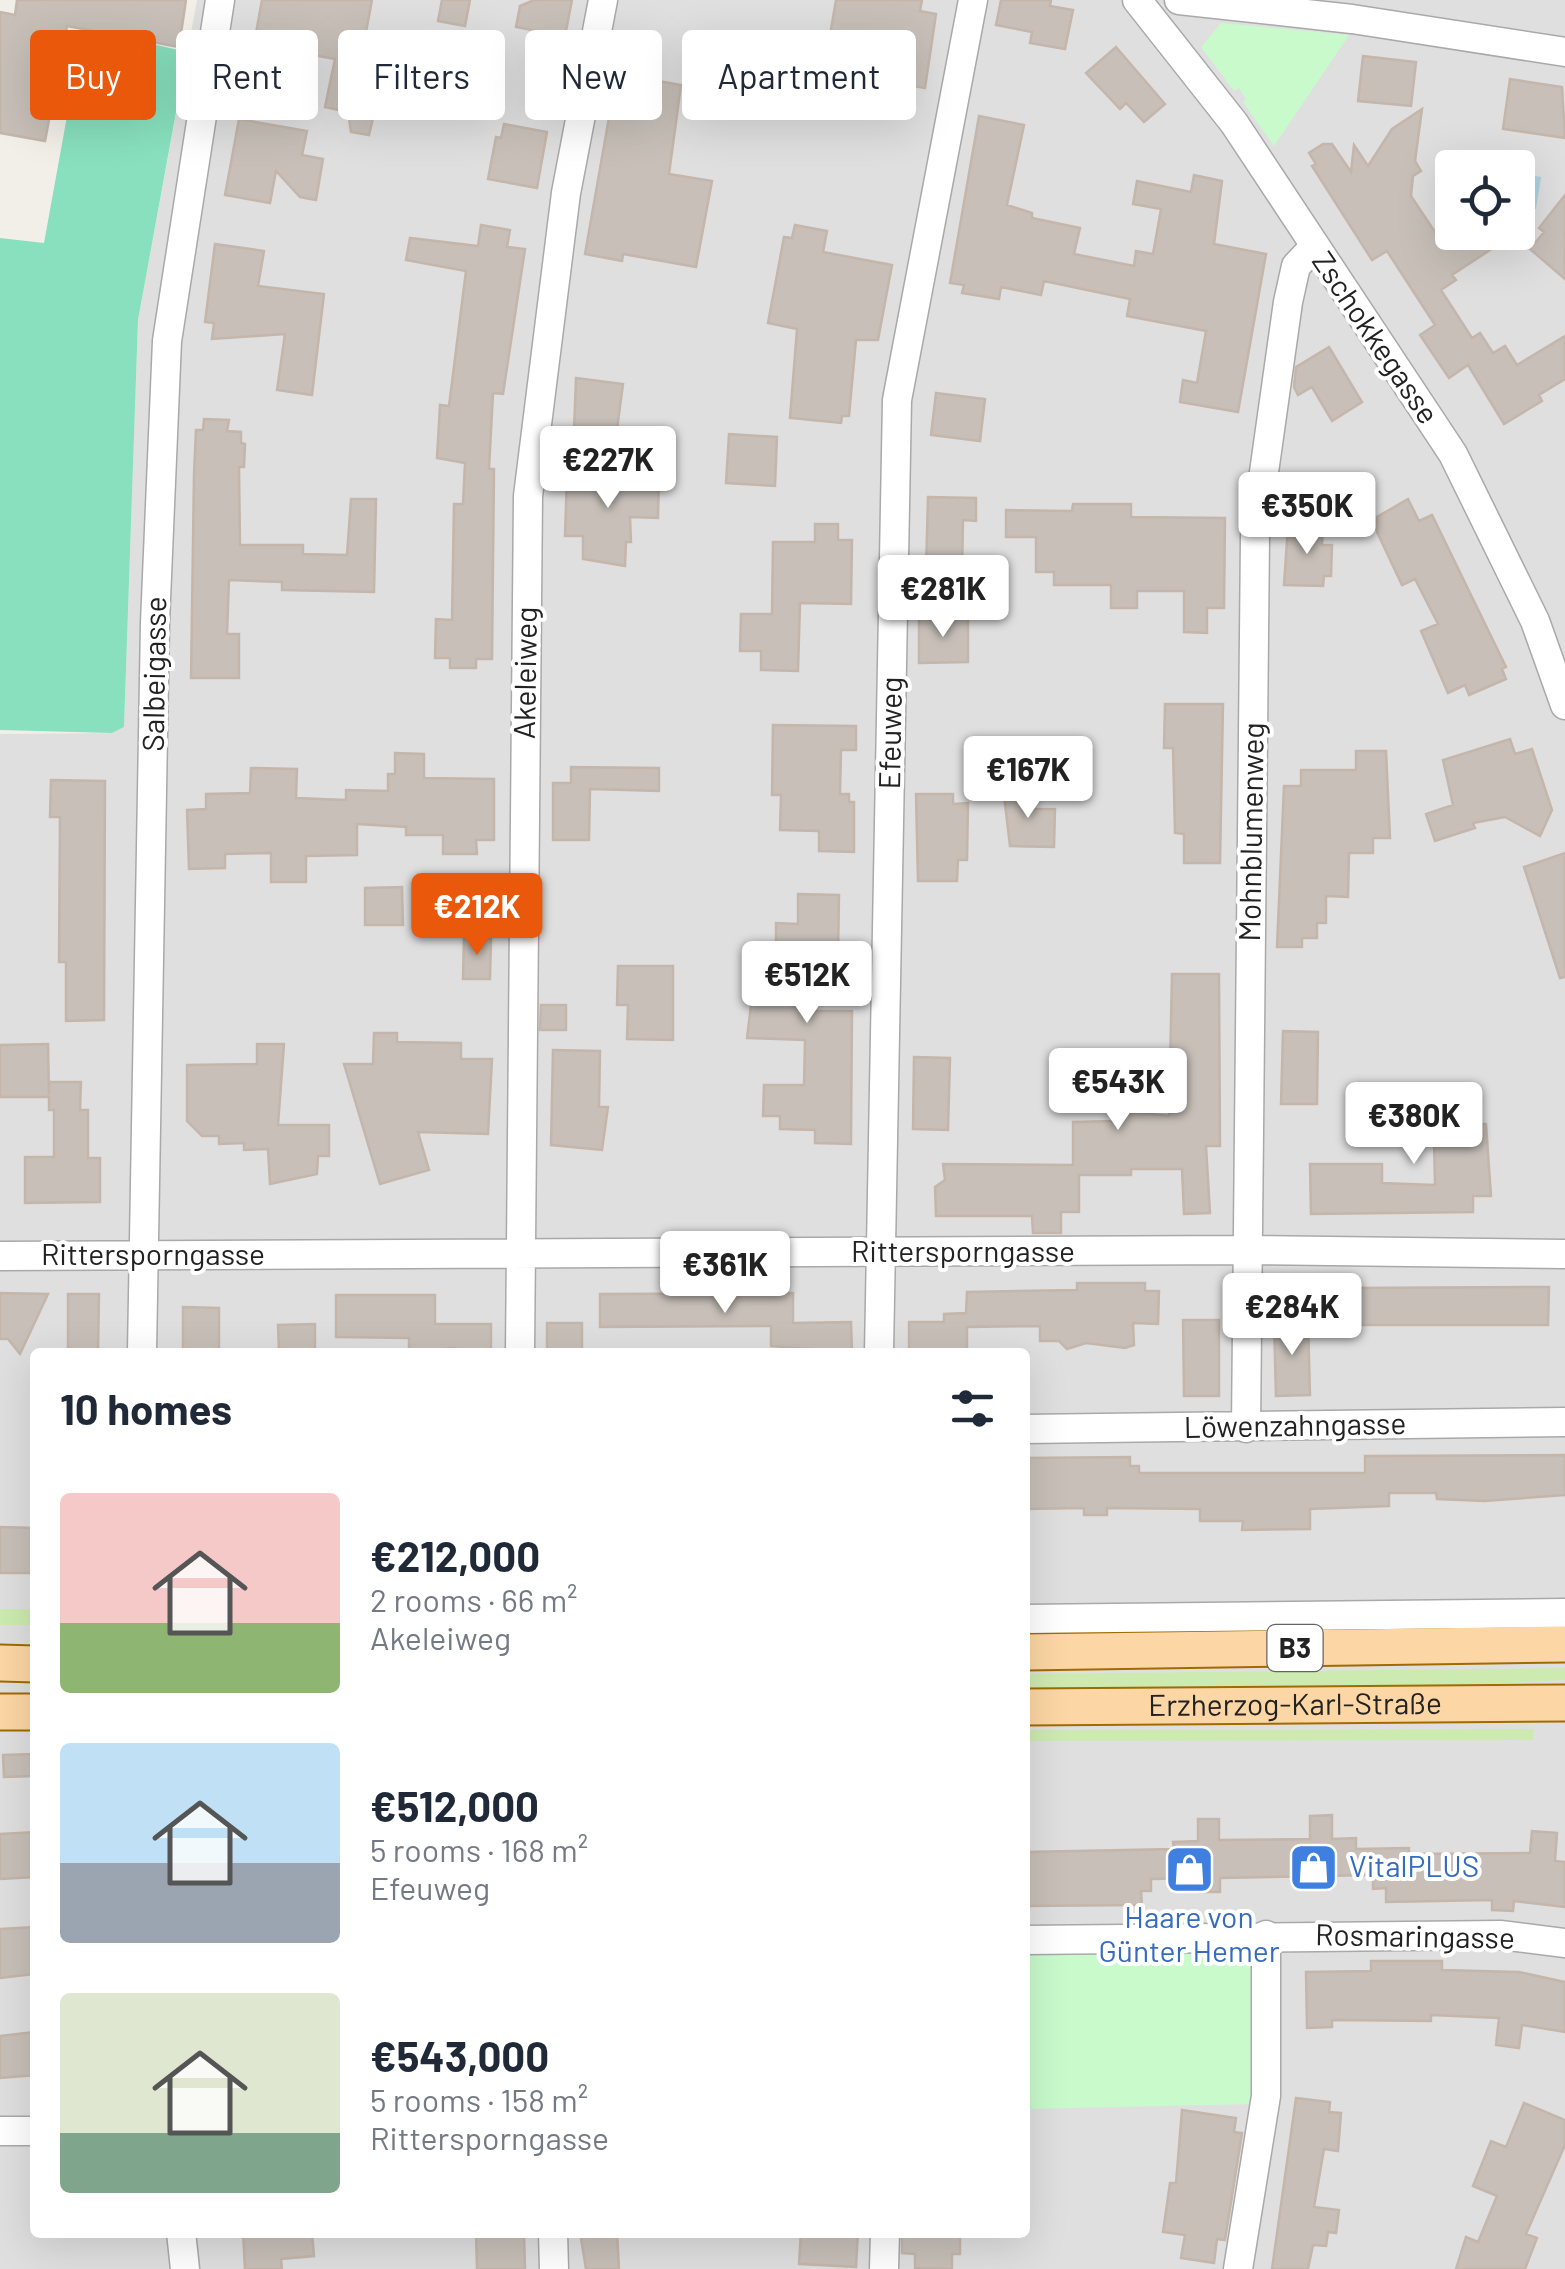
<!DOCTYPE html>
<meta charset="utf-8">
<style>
body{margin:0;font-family:Barlow,sans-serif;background:#f6f6f7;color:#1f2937;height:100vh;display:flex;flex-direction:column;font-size:38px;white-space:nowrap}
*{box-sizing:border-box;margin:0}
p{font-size:32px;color:#747a83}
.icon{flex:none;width:55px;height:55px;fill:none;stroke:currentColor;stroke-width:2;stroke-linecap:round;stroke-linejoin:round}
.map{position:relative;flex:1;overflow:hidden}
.side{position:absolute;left:30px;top:1348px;width:1000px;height:890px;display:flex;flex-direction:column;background:#fff;border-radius:10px;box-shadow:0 10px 40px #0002}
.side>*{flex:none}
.guide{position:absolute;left:30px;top:30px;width:1000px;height:90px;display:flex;gap:20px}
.controls{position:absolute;left:1435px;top:150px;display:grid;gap:20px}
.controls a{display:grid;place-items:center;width:100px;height:100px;border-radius:10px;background:#fff;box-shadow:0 10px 40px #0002;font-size:50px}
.price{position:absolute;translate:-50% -85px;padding:0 22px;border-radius:10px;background:#fff;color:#222;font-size:32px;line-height:65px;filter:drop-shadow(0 2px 5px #0008)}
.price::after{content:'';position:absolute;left:50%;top:60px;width:30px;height:22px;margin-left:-15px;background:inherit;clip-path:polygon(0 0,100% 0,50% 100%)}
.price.on{background:#ea580c;color:#fff}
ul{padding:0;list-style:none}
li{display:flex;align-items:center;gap:30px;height:250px;padding:0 30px}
li span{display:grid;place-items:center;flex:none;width:280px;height:200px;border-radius:10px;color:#555}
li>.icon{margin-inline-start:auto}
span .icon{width:120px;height:120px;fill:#fffc;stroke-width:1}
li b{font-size:42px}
h2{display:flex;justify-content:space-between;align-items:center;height:120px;padding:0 30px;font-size:42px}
.tag{padding:0 35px;border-radius:10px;background:#fff;box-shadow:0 10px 40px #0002;font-size:35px;line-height:90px}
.tag.on{background:#ea580c;color:#fff}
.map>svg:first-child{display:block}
.residential{fill:#e0dfdf;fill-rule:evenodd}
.grass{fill:#cdebb0}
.park{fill:#c8facc}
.pitch{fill:#88e0be}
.water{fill:#aad3df}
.building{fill:#c7bfb8;stroke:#c4b6ab;stroke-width:2.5}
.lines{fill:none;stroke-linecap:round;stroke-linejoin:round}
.minor-casing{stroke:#a9a9a9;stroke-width:31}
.major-casing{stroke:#a06b00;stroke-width:39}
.minor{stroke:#fff;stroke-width:28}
.major{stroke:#fcd6a4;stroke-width:35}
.labels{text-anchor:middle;stroke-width:8;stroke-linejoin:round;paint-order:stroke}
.shield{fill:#fff;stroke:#646464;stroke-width:2.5}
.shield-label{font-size:28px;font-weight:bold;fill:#222}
.street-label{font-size:30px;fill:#222;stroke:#fff}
.shop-label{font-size:30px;fill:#366cbe;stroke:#fff;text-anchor:start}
</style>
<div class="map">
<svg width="1565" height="2269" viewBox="0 0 1565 2269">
<rect width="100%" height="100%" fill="#f2efe9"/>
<!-- residential -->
<path class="residential" d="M 197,0 L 1565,0 L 1565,2269 L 0,2269 L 0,734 L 112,733 L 124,727 L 138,320 ZM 1452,168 L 1518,168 L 1518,232 L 1452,232 ZM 35,1352 L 1025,1352 L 1025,2232 L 35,2232 Z"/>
<!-- grass -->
<path class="grass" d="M 0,1609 L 35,1609 L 35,1625 L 0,1625 Z
M 1565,1668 L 1565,1680 L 1386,1689 L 1025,1691 L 1025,1674 Z
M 1533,1729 L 1533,1740 L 1025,1741 L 1025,1730 Z"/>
<!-- park -->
<path class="park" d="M 1221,23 L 1349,35 L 1274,146 L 1243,102 L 1246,99 L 1239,88 L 1234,91 L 1201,47 Z
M 1244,1950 L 1259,1964 L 1253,2104 L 1025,2109 L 1025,1952 Z"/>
<!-- pitch -->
<path class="pitch" d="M 83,28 L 187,52 L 138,320 L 124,727 L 112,733 L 0,730 L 0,238 L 44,243 Z"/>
<!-- water -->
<path class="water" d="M 1524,174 L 1541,177 L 1536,209 L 1519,206 Z"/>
<!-- building -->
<path class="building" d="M 17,0 L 186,0 L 179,47 L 67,26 L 45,141 L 0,133 L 0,12 L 15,15 Z
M 262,0 L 372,0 L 360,64 L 385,68 L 369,135 L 351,132 L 348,112 L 325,107 L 335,59 L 254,44 Z
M 442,0 L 470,0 L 465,26 L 438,21 Z
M 534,0 L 572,0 L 565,36 L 516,27 L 520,6 Z
M 836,0 L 922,0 L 920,11 L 936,14 L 925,88 L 868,78 L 872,55 L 828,47 Z
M 1001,0 L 1051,0 L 1050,6 L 1073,10 L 1065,49 L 1030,43 L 1032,32 L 996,25 Z
M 1116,47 L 1165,104 L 1144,122 L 1126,103 L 1120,109 L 1086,73 Z
M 1363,56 L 1416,62 L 1411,106 L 1358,101 Z
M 636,77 L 681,85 L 669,174 L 712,181 L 696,267 L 623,254 L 622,261 L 585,254 L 614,89 L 633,93 Z
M 1510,79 L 1562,87 L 1565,138 L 1503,129 Z
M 1422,109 L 1415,161 L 1421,171 L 1413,176 L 1411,196 L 1441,241 L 1455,232 L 1483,232 L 1493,248 L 1452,275 L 1456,280 L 1441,290 L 1472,338 L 1480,333 L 1493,353 L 1505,346 L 1517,365 L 1565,336 L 1565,379 L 1539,395 L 1542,401 L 1504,424 L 1468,365 L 1449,378 L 1420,335 L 1435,325 L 1387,251 L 1372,260 L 1312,166 L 1316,164 L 1309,153 L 1323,144 L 1332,144 L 1351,172 L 1354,145 L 1368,166 L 1392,129 Z
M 979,116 L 1024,125 L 1007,205 L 1032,213 L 1032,218 L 1080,228 L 1074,254 L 1134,266 L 1136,251 L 1153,254 L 1161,209 L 1133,204 L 1137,181 L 1191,192 L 1194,175 L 1222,181 L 1214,244 L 1266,254 L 1238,412 L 1180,402 L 1183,380 L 1197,383 L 1206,331 L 1127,316 L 1130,299 L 1044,281 L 1041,295 L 1001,287 L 999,299 L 962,293 L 964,285 L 950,283 Z
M 239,119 L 307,131 L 302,155 L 323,159 L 316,200 L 300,197 L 276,171 L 270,203 L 225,195 Z
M 504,124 L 547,132 L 537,188 L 488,179 L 496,137 L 501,138 Z
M 1565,195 L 1565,279 L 1530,249 L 1544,232 L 1539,228 Z
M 481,225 L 510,230 L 507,247 L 525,249 L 503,394 L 493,393 L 489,469 L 494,469 L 492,659 L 476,659 L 476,668 L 450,668 L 450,658 L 435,658 L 436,619 L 452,620 L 454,504 L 463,504 L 465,463 L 437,458 L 440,405 L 449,406 L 466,271 L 406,260 L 410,238 L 478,246 Z
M 795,225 L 827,231 L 823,252 L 892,265 L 878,340 L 856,340 L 849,416 L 842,416 L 841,423 L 790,418 L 797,329 L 768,323 L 784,237 L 792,238 Z
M 215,244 L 264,251 L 258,286 L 324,294 L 312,395 L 277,390 L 285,334 L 212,339 L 214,323 L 205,322 Z
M 1329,347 L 1362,402 L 1332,421 L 1312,387 L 1298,395 L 1294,387 L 1296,367 Z
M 576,378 L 623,384 L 616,437 L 574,431 Z
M 936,393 L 985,399 L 980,441 L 931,435 Z
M 204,419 L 229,420 L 227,431 L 241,432 L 241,443 L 245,444 L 244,467 L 239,467 L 240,545 L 303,545 L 303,554 L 347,555 L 351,499 L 376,499 L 374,592 L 282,590 L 282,582 L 229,580 L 227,634 L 239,634 L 239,678 L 191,678 L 194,475 L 196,430 L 203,430 Z
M 729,434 L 777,437 L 775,486 L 726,483 Z
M 567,473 L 659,475 L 658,518 L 630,517 L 631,542 L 626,542 L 625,566 L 583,559 L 583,536 L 565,536 Z
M 928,497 L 976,498 L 976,521 L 963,520 L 962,571 L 926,570 Z
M 1408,499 L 1419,521 L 1432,515 L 1506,667 L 1502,669 L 1506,679 L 1469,695 L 1465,685 L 1448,693 L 1421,631 L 1438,624 L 1415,579 L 1402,585 L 1377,532 L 1377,517 Z
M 1073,504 L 1131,504 L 1131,517 L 1225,518 L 1224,608 L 1207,608 L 1207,633 L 1184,632 L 1184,591 L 1137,591 L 1137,608 L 1111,608 L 1111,585 L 1054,585 L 1054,572 L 1036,572 L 1036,537 L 1006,537 L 1006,510 L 1072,511 Z
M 815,524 L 838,524 L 838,540 L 852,540 L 851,604 L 800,603 L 798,671 L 761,670 L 761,651 L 740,651 L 741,614 L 772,614 L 773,542 L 815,542 Z
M 1288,526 L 1323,526 L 1322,545 L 1332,545 L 1331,576 L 1324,576 L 1323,586 L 1284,585 Z
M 919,617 L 968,618 L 968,662 L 919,663 Z
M 1165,704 L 1223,704 L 1220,863 L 1184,863 L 1184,834 L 1175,833 L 1173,748 L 1164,748 Z
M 773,725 L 856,726 L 856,750 L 841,750 L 840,794 L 849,794 L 849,802 L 854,802 L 854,852 L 819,851 L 819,831 L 780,830 L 781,795 L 772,795 Z
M 1510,739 L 1515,754 L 1532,749 L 1552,810 L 1540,836 L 1505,817 L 1473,823 L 1475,828 L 1435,841 L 1426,814 L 1453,805 L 1443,760 Z
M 1356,751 L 1386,751 L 1390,838 L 1373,838 L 1373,853 L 1349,853 L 1348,897 L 1326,896 L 1326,923 L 1317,923 L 1317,938 L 1302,938 L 1302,947 L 1277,947 L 1284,786 L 1301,786 L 1301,770 L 1356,770 Z
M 395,753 L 424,754 L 424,778 L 494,779 L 494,840 L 476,840 L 477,854 L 443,854 L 443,835 L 406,835 L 406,827 L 357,824 L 357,855 L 306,856 L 306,882 L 271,882 L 271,853 L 225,854 L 225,868 L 189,869 L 187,810 L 206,809 L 206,794 L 250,793 L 251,768 L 297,769 L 296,798 L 346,800 L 346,790 L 388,791 L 388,774 L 395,774 Z
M 571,767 L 659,768 L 659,791 L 590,789 L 589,840 L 553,840 L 553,783 L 571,783 Z
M 51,780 L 105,781 L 104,1020 L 66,1021 L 66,962 L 59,962 L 60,817 L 50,817 Z
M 1026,786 L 1027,809 L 1055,809 L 1054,847 L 1010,846 L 1003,787 Z
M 916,794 L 953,794 L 953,804 L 968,803 L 967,860 L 958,860 L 957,881 L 918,881 Z
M 1565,853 L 1565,977 L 1560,978 L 1524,867 Z
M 402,887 L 403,925 L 365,925 L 365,888 Z
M 798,894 L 839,895 L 838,956 L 813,955 L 812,1011 L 852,1011 L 851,1144 L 815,1143 L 815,1130 L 780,1129 L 780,1116 L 763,1116 L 764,1085 L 804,1085 L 805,1040 L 747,1038 L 755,972 L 776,973 L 776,923 L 798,924 Z
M 464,936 L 491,937 L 490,979 L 463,979 Z
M 618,966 L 673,966 L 673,1040 L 627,1039 L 628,1005 L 617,1005 Z
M 1172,974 L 1219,974 L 1220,1146 L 1206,1146 L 1210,1213 L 1184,1214 L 1182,1169 L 1131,1169 L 1131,1175 L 1079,1175 L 1079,1212 L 1061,1212 L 1061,1233 L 1033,1233 L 1032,1216 L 936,1216 L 935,1187 L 945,1180 L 943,1164 L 1073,1165 L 1073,1122 L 1115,1121 L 1115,1110 L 1169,1116 Z
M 541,1005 L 566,1005 L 566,1030 L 540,1030 Z
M 1283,1031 L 1318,1032 L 1317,1104 L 1281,1104 Z
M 374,1033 L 397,1033 L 397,1042 L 461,1043 L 461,1059 L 492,1059 L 488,1134 L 418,1132 L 429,1170 L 380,1184 L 344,1064 L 373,1064 Z
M 48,1044 L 49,1095 L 49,1082 L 81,1082 L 80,1110 L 88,1110 L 88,1158 L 100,1158 L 100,1202 L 25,1203 L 25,1157 L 54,1157 L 54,1110 L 49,1110 L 49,1097 L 0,1097 L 0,1045 Z
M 257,1044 L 284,1044 L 278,1125 L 329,1125 L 329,1156 L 318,1156 L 317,1174 L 270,1184 L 268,1149 L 244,1150 L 244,1143 L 219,1144 L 219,1136 L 202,1136 L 187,1121 L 187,1065 L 257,1064 Z
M 553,1050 L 600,1051 L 599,1107 L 608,1107 L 602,1150 L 551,1145 Z
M 914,1057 L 950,1058 L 948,1130 L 913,1129 Z
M 1457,1085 L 1457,1124 L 1486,1124 L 1491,1196 L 1473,1196 L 1473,1212 L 1311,1214 L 1310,1164 L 1382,1164 L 1382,1183 L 1435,1185 L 1434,1140 L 1413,1140 L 1413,1086 Z
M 1077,1283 L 1145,1283 L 1145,1291 L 1159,1291 L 1158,1324 L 1133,1323 L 1134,1345 L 1125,1348 L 1086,1343 L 1067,1349 L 1059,1341 L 1040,1341 L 1040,1326 L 967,1327 L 967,1350 L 909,1352 L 909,1322 L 944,1322 L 944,1314 L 966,1313 L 967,1292 L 1077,1290 Z
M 1549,1287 L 1548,1325 L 1346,1325 L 1346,1288 Z
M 0,1293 L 48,1294 L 20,1354 L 8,1339 L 0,1339 Z
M 793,1293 L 793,1323 L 851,1322 L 852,1352 L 771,1346 L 771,1326 L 600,1327 L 600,1294 Z
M 68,1294 L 99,1294 L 98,1352 L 68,1352 Z
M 336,1295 L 435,1295 L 435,1324 L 491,1324 L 491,1352 L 455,1352 L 455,1348 L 409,1352 L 409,1338 L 336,1337 Z
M 183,1307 L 219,1308 L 219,1352 L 183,1352 Z
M 1183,1320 L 1219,1320 L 1219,1396 L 1184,1396 Z
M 1308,1321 L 1310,1395 L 1276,1396 L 1274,1322 Z
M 547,1323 L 582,1323 L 582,1352 L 547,1352 Z
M 315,1324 L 315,1352 L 279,1352 L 278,1325 Z
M 1565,1455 L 1565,1495 L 1484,1501 L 1437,1499 L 1436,1493 L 1389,1493 L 1389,1506 L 1310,1509 L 1310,1529 L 1242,1530 L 1243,1521 L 1200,1521 L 1200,1509 L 1107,1508 L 1107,1515 L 1084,1515 L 1084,1508 L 1025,1509 L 1025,1458 L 1130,1457 L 1130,1466 L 1139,1466 L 1139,1473 L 1365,1473 L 1365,1456 Z
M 0,1527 L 35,1528 L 35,1573 L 0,1573 Z
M 35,1754 L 35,1776 L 4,1777 L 3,1755 Z
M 1332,1815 L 1332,1839 L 1356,1838 L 1356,1849 L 1409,1848 L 1409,1854 L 1530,1853 L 1532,1831 L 1557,1833 L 1555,1861 L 1565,1862 L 1565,1907 L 1514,1901 L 1513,1911 L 1492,1910 L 1492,1900 L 1386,1902 L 1386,1888 L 1373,1889 L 1373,1875 L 1220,1878 L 1220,1892 L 1199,1892 L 1199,1878 L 1151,1879 L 1151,1891 L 1141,1891 L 1142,1905 L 1025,1906 L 1025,1852 L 1174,1849 L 1173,1842 L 1198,1841 L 1198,1819 L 1219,1819 L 1219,1840 L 1310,1839 L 1310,1816 Z
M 35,1832 L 35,1877 L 0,1879 L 0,1834 Z
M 35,1927 L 35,1974 L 0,1978 L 0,1929 Z
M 1371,1961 L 1442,1961 L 1442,1970 L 1519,1972 L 1565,1982 L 1565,2032 L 1522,2025 L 1519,2048 L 1496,2045 L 1499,2018 L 1431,2015 L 1431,2021 L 1332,2020 L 1332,2027 L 1307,2028 L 1306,1972 L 1371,1971 Z
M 35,2032 L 35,2075 L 0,2078 L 0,2036 Z
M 1296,2098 L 1330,2102 L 1329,2112 L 1341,2113 L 1338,2151 L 1324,2149 L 1314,2207 L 1339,2210 L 1336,2233 L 1328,2232 L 1326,2246 L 1313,2245 L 1308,2269 L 1272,2269 Z
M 1524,2103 L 1565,2120 L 1565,2145 L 1526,2234 L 1537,2238 L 1525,2269 L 1456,2269 L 1466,2237 L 1478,2242 L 1497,2196 L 1473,2186 L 1491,2141 L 1506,2147 Z
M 1182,2110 L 1236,2118 L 1234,2132 L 1242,2133 L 1225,2240 L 1217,2239 L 1214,2263 L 1181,2258 L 1185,2235 L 1163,2232 L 1170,2183 L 1176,2183 Z
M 243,2232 L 312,2233 L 314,2256 L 281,2259 L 282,2269 L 245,2269 Z
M 524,2232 L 525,2269 L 477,2269 L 476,2233 Z
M 580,2232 L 617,2232 L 619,2269 L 586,2269 Z
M 801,2232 L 858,2232 L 856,2267 L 799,2264 Z
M 902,2232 L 960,2232 L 960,2254 L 952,2254 L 952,2269 L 915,2268 L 915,2254 L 902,2253 Z"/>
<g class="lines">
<defs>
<path id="minor" d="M 1137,0 L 1234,123 L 1453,454 L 1535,621 L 1565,705
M 1179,0 L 1352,19 L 1565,52
M 0,1256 L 1247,1250 L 1565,1254
M 142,1352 L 155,623 L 167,341 L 220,0
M 520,1352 L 528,496 L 566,193 L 603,0
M 879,1352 L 897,400 L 973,0
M 1246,1428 L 1255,536 L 1288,302 L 1296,266 L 1314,247
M 1025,1429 L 1565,1422
M 1025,1619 L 1565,1613
M 1025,1940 L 1500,1935 L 1565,1943
M 0,2131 L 35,2131
M 181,2232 L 185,2269
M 553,2232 L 554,2269
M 884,2269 L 885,2232
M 1238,2269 L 1266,2096 L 1266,1935"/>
<g id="major">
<path d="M 1025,1652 L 1565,1644"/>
<path d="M 0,1663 L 35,1664"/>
<path id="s1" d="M 1025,1707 L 1565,1703"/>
<path d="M 0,1712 L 35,1712"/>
</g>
</defs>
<!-- minor casing -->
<use href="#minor" class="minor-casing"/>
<!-- major casing -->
<use href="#major" class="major-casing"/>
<!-- minor -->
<use href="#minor" class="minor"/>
<!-- major -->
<use href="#major" class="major"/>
</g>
<!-- icons -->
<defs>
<symbol id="shop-square" viewBox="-11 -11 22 22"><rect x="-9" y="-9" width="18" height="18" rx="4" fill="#3f7fe0" stroke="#fff"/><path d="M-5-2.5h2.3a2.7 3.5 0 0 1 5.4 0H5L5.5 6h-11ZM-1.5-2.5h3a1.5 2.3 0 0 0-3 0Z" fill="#fff"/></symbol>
</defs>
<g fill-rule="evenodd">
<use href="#shop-square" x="1286" y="1840" width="55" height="55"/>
<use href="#shop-square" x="1162" y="1842" width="55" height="55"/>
</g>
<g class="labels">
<!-- shield labels -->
<rect class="shield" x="1267.5" y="1625" width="55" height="46" rx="8"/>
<g class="shield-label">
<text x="1295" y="1658">B3</text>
</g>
<!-- street labels -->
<g class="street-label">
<text transform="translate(1375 338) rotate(56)" y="10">Zschokkegasse</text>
<text transform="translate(526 673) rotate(-89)" y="10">Akeleiweg</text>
<text transform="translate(155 674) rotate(-89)" y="10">Salbeigasse</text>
<text transform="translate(891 733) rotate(-89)" y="10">Efeuweg</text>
<text transform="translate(1252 832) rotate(-89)" y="10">Mohnblumenweg</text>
<text x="963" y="1262">Rittersporngasse</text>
<text x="153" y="1265">Rittersporngasse</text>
<text transform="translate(1295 1426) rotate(-1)" y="10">Löwenzahngasse</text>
<text dy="10" stroke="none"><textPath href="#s1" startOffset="270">Erzherzog-Karl-Straße</textPath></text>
<text transform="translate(1415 1937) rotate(1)" y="10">Rosmaringasse</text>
</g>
<!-- shop labels -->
<g class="shop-label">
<text x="1349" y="1877">VitalPLUS</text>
<text x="1189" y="1928" text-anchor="middle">Haare von<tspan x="1189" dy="34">Günter Hemer</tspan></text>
</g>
</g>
</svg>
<div class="controls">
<a><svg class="icon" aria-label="locate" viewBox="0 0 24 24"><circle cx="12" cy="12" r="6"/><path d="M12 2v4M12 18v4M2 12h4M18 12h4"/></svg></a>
</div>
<b class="price" style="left:608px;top:511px">€227K</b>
<b class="price" style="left:1307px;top:557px">€350K</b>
<b class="price" style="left:943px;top:640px">€281K</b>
<b class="price" style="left:1028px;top:821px">€167K</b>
<b class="price on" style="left:477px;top:958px">€212K</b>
<b class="price" style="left:807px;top:1026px">€512K</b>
<b class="price" style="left:1118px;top:1133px">€543K</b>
<b class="price" style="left:1414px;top:1167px">€380K</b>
<b class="price" style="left:725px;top:1316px">€361K</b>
<b class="price" style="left:1292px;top:1358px">€284K</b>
<div class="guide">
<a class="tag on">Buy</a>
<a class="tag">Rent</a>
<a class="tag">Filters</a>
<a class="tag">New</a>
<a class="tag">Apartment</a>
</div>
<section class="side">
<h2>10 homes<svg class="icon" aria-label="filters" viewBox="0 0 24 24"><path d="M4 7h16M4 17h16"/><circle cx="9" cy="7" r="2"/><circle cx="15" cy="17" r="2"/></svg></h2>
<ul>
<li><span style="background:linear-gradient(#f6c9c9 65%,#8fb573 0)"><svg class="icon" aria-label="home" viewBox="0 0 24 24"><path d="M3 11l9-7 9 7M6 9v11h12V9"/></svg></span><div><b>€212,000</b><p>2 rooms · 66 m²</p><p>Akeleiweg</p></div></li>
<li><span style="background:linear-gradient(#bfe0f5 60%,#9aa5b1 0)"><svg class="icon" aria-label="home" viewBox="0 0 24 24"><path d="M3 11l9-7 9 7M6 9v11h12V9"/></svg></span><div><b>€512,000</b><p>5 rooms · 168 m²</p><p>Efeuweg</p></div></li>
<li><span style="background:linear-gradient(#dfe7d0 70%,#7fa58c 0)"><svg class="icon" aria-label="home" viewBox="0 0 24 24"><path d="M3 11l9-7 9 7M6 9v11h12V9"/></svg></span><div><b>€543,000</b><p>5 rooms · 158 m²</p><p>Rittersporngasse</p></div></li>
</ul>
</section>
</div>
